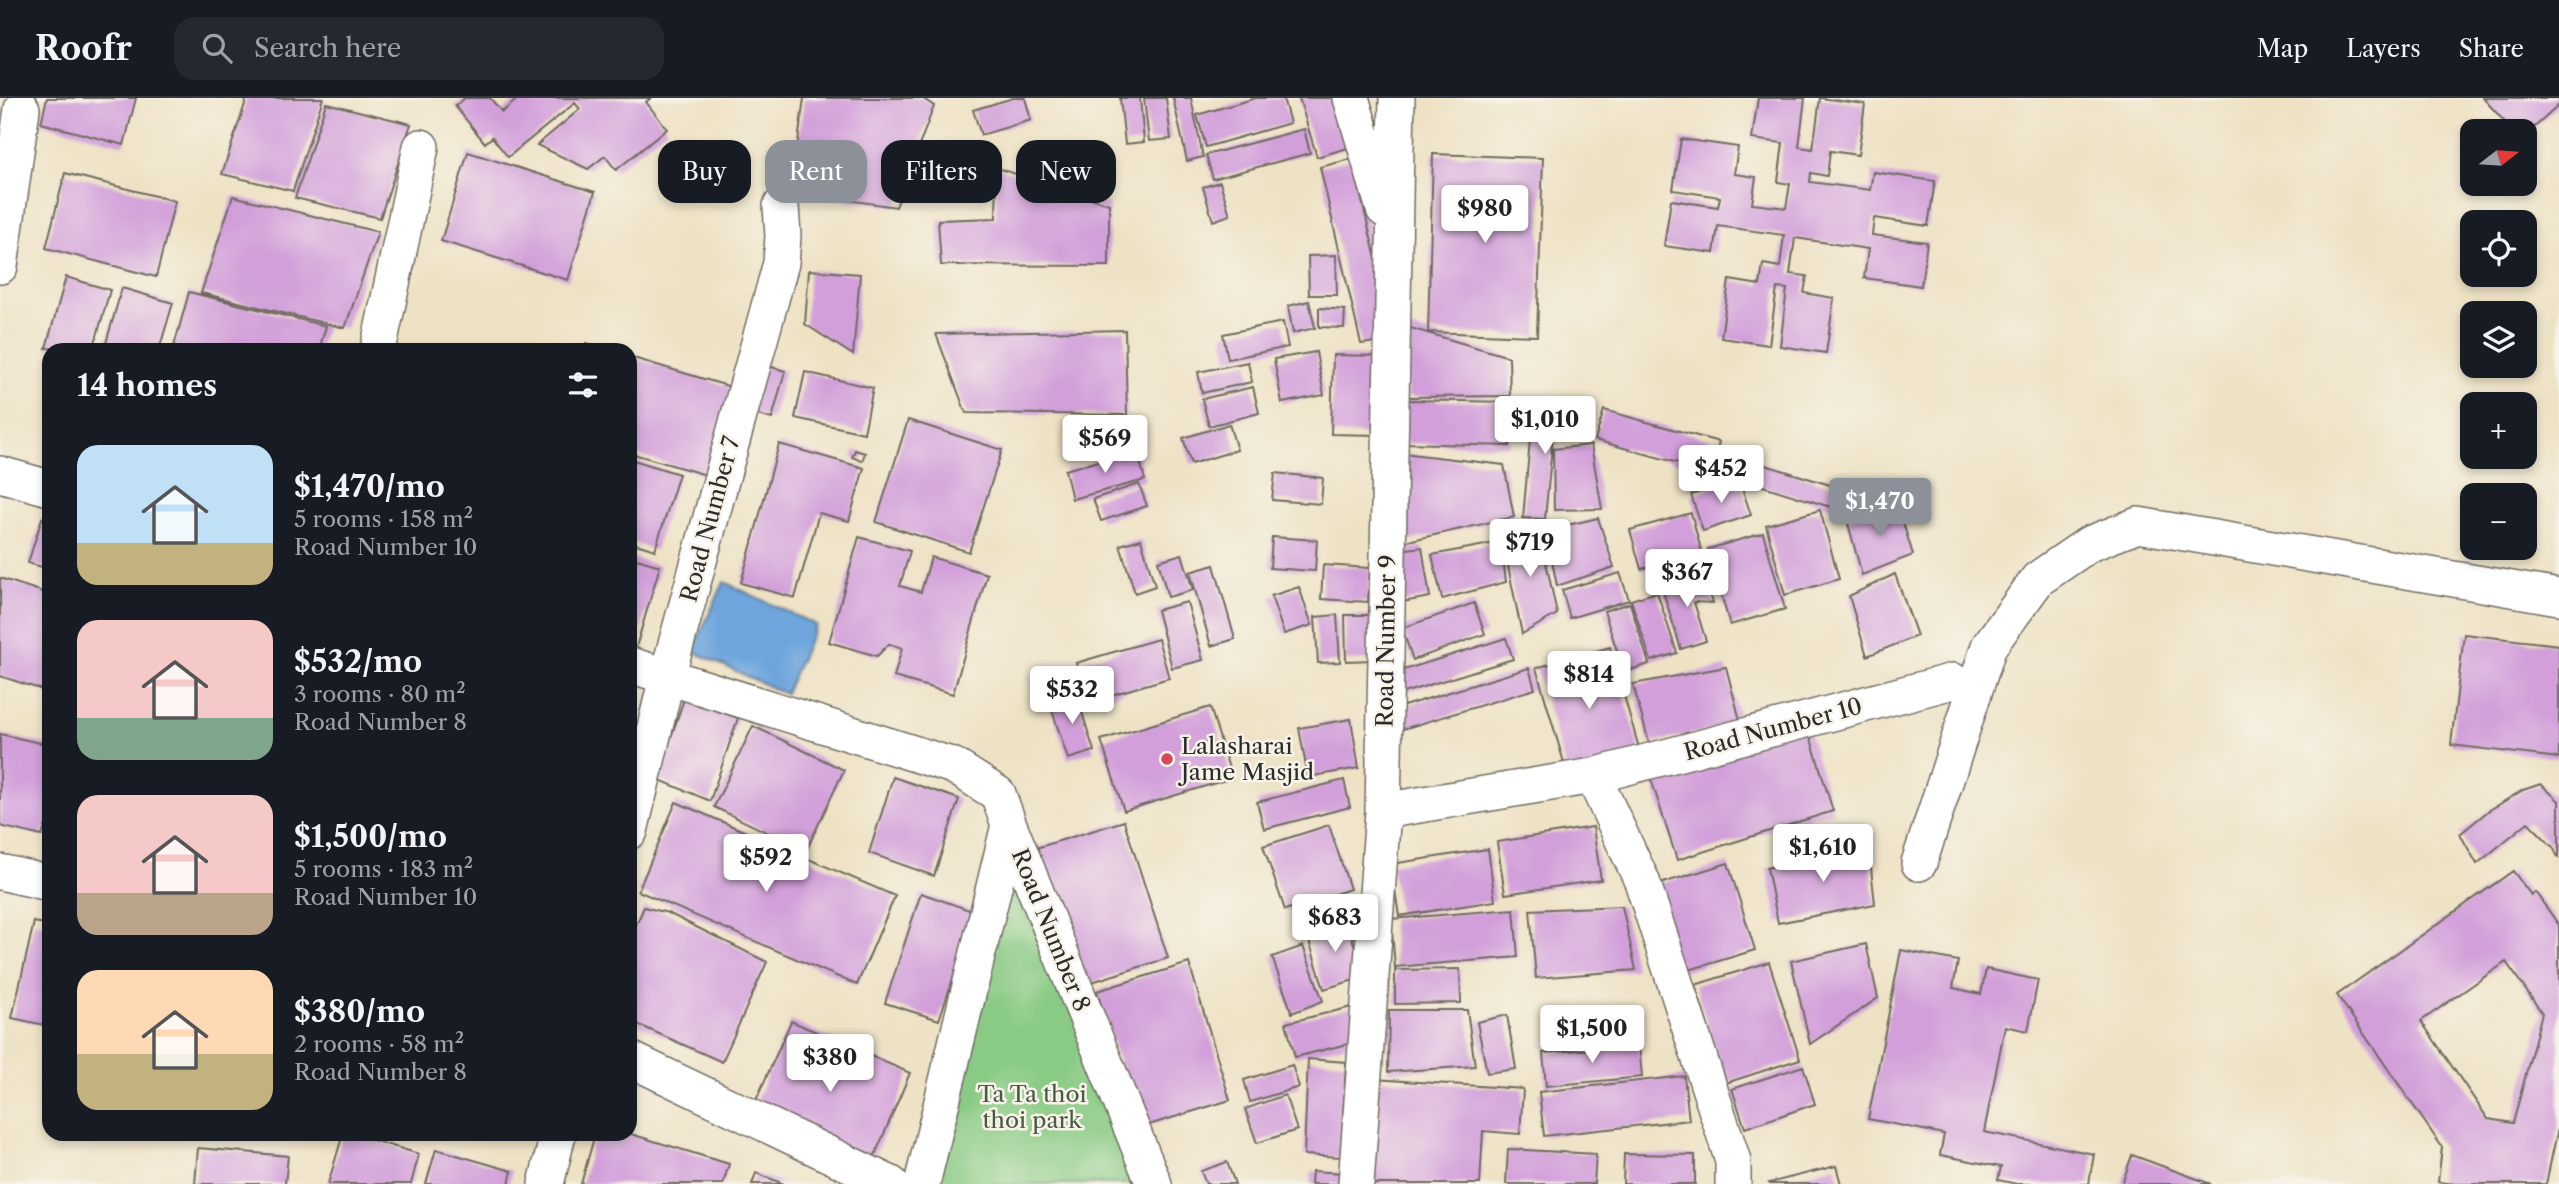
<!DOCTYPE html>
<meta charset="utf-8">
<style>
body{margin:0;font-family:"Libre Caslon Text",serif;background:#242831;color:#f1f3f6;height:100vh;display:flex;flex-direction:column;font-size:26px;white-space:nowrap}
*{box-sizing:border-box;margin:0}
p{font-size:23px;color:#9ea1a6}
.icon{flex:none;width:38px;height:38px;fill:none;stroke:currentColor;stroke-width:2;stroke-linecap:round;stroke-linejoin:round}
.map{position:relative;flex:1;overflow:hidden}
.sheet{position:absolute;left:42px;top:245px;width:595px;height:798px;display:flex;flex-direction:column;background:#171b24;border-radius:21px;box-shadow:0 4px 10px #0003}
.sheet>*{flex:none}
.banner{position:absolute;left:658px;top:42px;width:665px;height:63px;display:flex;gap:14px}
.needle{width:46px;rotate:73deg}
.buttons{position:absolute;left:2460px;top:21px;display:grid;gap:14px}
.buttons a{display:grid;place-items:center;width:77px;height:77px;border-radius:14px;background:#171b24;box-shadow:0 4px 10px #0003;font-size:35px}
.price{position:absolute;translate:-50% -60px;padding:0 16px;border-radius:7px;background:#fff;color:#222;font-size:23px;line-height:46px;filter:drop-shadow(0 2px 4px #0008)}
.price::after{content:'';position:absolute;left:50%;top:42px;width:21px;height:16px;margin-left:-10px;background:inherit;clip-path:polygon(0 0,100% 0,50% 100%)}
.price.current{background:#8c9099;color:#fff}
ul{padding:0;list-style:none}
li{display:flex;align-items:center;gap:21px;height:175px;padding:0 35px}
li span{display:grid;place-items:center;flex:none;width:196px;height:140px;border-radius:21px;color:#555}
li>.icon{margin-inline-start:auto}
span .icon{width:84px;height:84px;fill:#fffc;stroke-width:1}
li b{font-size:30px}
h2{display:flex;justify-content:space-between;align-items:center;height:84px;padding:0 35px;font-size:30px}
.pill{padding:0 24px;border-radius:21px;background:#171b24;box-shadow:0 4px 10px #0003;font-size:24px;line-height:63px}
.pill.current{background:#8c9099;color:#fff}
header{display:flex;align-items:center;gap:42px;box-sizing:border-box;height:98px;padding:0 35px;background:#171b24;border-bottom:2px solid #363941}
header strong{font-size:33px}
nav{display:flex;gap:38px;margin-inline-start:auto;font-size:24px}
.search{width:490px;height:63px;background:#242831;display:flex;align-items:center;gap:18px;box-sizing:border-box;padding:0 24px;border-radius:21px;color:#9ea1a6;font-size:26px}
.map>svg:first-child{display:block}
.green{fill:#89cb84;stroke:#5a7b58;stroke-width:2}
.water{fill:#6da5dc;stroke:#4c6884;stroke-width:2}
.building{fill:#d29fda;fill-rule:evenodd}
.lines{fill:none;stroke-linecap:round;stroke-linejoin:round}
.minor-casing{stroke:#6f6b61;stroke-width:38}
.minor{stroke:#fff;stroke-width:35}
.poi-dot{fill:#d1495b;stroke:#f7f3e8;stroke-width:2.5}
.labels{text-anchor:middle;stroke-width:5;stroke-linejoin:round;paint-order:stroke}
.street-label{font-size:23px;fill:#2b2b2b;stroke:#f7f3e8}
.poi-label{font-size:23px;fill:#2b2b2b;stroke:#f7f3e8;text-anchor:start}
.park-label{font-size:23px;fill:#475b46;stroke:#f7f3e8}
</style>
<header>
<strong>Roofr</strong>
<div class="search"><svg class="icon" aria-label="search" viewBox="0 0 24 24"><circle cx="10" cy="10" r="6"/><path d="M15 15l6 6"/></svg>Search here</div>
<nav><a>Map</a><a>Layers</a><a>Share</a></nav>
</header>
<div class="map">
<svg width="2559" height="1086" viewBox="0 0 2559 1086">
<rect width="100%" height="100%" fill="#f7f3e8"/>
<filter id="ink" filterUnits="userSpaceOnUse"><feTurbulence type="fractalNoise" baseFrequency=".0143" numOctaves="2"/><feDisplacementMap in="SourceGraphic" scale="14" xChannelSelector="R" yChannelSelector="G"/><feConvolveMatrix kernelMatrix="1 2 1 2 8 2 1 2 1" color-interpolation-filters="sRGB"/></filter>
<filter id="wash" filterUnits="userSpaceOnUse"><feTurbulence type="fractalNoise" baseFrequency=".00686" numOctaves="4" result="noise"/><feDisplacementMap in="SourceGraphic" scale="28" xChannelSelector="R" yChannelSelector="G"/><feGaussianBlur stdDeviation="1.57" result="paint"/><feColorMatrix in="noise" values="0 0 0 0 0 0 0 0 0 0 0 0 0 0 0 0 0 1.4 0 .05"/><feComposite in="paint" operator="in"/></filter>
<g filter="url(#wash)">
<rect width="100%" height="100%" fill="#eee2c5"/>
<!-- green -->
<path class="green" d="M 1013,755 L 1144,1086 L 935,1086 Z"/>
<!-- water -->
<path class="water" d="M 724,484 L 816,527 L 785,596 L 692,553 Z"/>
<g id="blocks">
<!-- building -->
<path class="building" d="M 47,0 L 136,0 L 124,47 L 41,25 Z
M 247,0 L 323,0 L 293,93 L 222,76 Z
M 465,0 L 490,0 L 502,14 L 519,0 L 651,0 L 646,4 L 667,31 L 616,72 L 605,58 L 588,71 L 537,47 L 580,11 L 575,5 L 508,59 L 492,39 L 485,45 L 455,8 Z
M 804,0 L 922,0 L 934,8 L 896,109 L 791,94 Z
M 1013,0 L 1025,0 L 1031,22 L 981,37 L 973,12 Z
M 1120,0 L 1140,0 L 1144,44 L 1125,46 Z
M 1144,0 L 1166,0 L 1171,41 L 1149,43 Z
M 1173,0 L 1191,0 L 1203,59 L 1187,63 Z
M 1256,0 L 1283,0 L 1290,25 L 1206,49 L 1197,17 Z
M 1299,0 L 1336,0 L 1351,49 L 1317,59 Z
M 1758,0 L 1805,0 L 1799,49 L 1813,51 L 1820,0 L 1865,6 L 1858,57 L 1830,53 L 1827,78 L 1811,75 L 1810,84 L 1870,92 L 1873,74 L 1935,83 L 1928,128 L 1874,120 L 1872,137 L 1927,144 L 1921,188 L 1864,180 L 1868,151 L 1795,140 L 1790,176 L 1807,178 L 1804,195 L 1834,200 L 1826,255 L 1780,248 L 1787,191 L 1777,190 L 1769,247 L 1721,240 L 1729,182 L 1760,187 L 1763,166 L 1780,169 L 1784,137 L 1718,128 L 1714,155 L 1664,148 L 1671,102 L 1718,109 L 1720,99 L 1673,92 L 1681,41 L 1738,49 L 1734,76 L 1756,79 L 1752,106 L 1786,110 L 1790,86 L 1778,84 L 1783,45 L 1752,41 Z
M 2483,0 L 2559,0 L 2559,7 L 2525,38 L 2525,33 L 2513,33 Z
M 326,5 L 411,26 L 380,120 L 295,100 Z
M 1304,31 L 1310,55 L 1213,81 L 1206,57 Z
M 468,54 L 595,94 L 568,182 L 441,143 Z
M 1433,56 L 1543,60 L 1537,238 L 1428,234 Z
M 1352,61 L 1382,186 L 1378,244 L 1361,246 L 1320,69 Z
M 997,70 L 1109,106 L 1109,168 L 941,167 L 938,122 L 996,120 Z
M 65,75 L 175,103 L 156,179 L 46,150 Z
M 1220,84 L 1230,117 L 1213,123 L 1203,89 Z
M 233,98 L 378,134 L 345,230 L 201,195 Z
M 1336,157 L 1337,197 L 1309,197 L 1308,158 Z
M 809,172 L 860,176 L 853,257 L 805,226 Z
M 66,179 L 110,192 L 93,252 L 46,250 Z
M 122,190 L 173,205 L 159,252 L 104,252 Z
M 189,194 L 326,228 L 319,252 L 173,252 Z
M 1309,203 L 1315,230 L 1293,235 L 1288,208 Z
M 1319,210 L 1345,212 L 1344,230 L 1319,229 Z
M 1283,224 L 1288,249 L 1228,261 L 1223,236 Z
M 1407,229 L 1509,259 L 1510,298 L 1407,299 Z
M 1125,232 L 1127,317 L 966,315 L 936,236 Z
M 586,245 L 606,251 L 606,252 L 584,252 Z
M 1316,254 L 1324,297 L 1282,305 L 1274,261 Z
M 1333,257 L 1378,258 L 1377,337 L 1331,336 Z
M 630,259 L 731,289 L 706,377 L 630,355 Z
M 1248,264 L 1252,284 L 1202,295 L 1198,274 Z
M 765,267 L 785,273 L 772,321 L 751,315 Z
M 805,274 L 873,290 L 864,335 L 795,320 Z
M 1253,289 L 1259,315 L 1209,328 L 1202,301 Z
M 1406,302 L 1511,304 L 1510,348 L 1405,345 Z
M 1533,309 L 1588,315 L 1587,330 L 1554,327 L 1545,421 L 1523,420 Z
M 1604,312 L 1719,344 L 1711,374 L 1595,342 Z
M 908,322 L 1002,352 L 969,454 L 876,424 Z
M 1229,326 L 1237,352 L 1191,366 L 1183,340 Z
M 779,346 L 864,370 L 849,423 L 819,415 L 795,500 L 741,485 Z
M 1591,347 L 1602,411 L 1554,412 L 1553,351 Z
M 855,352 L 865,355 L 862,363 L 852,359 Z
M 1137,353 L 1145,382 L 1072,401 L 1065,372 Z
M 1402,355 L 1504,367 L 1514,419 L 1399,445 Z
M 1743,360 L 1843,391 L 1837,411 L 1737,380 Z
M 630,361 L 679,376 L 655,452 L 630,444 Z
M 1275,375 L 1323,380 L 1321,406 L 1272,402 Z
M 1739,381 L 1751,417 L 1703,433 L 1691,397 Z
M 1139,386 L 1147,408 L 1101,423 L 1093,401 Z
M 1897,405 L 1913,457 L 1862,477 L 1847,422 Z
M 1820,412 L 1839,481 L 1785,497 L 1766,427 Z
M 1691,415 L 1702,455 L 1641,471 L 1630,432 Z
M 42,420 L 49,422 L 49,471 L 28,465 Z
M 1598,420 L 1614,469 L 1557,488 L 1546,432 Z
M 1539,431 L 1557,516 L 1522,536 L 1502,439 Z
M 1763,435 L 1785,511 L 1730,527 L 1708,451 Z
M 859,439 L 910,453 L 900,488 L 921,494 L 931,459 L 987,476 L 953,596 L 894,579 L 902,550 L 889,546 L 877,558 L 829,544 Z
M 1272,439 L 1317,442 L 1315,473 L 1270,470 Z
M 1141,441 L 1155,488 L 1135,495 L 1120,447 Z
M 1501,444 L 1506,484 L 1442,501 L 1432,457 Z
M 1422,449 L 1430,499 L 1397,505 L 1400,452 Z
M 1182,456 L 1193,492 L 1168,499 L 1158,463 Z
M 630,459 L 660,468 L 634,556 L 630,555 Z
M 1214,467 L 1235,541 L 1211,548 L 1190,474 Z
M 1323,467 L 1370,470 L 1368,504 L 1321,501 Z
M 1620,475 L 1629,502 L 1570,520 L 1562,492 Z
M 1703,476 L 1713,505 L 1694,504 L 1706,543 L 1681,551 L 1662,490 Z
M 1895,476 L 1917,538 L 1867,558 L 1849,498 Z
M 0,480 L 49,496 L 49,594 L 0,578 Z
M 1299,489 L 1312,527 L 1284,536 L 1271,498 Z
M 1657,494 L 1677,555 L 1651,563 L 1631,502 Z
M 1187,504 L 1203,562 L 1172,570 L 1157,512 Z
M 1474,505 L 1485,536 L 1413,562 L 1402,530 Z
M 1630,505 L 1649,566 L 1624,574 L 1604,513 Z
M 1337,517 L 1340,564 L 1318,565 L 1315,519 Z
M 1345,517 L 1373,517 L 1374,562 L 1346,563 Z
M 2464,536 L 2559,547 L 2559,660 L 2451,647 Z
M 1506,540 L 1513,561 L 1400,596 L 1394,575 Z
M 1158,541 L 1169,580 L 1087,604 L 1076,565 Z
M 1610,549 L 1641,657 L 1568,678 L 1536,570 Z
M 1726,569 L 1741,626 L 1649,645 L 1633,586 Z
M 1529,570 L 1535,591 L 1403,631 L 1397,610 Z
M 1076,595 L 1094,653 L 1068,661 L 1049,603 Z
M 684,601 L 738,620 L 710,703 L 657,681 Z
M 1210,609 L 1232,680 L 1124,713 L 1101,642 Z
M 1351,621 L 1359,670 L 1308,679 L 1299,630 Z
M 753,628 L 844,672 L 806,753 L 714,709 Z
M 1807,628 L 1833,713 L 1677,762 L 1650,678 Z
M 0,636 L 49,647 L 49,717 L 42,738 L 0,728 Z
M 893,679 L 959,701 L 934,778 L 869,755 Z
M 1344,682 L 1350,709 L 1264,731 L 1257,704 Z
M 2541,686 L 2559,703 L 2559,761 L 2553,749 L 2528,724 L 2477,766 L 2460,736 L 2488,713 L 2523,692 Z
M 676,704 L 895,798 L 857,887 L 638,793 Z
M 1124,723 L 1168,860 L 1079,888 L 1036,750 Z
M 1329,727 L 1350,791 L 1285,812 L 1263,748 Z
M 1593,729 L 1601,782 L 1505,796 L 1497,744 Z
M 1868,743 L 1875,806 L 1778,825 L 1767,770 Z
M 1488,751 L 1495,803 L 1399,818 L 1391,766 Z
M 1728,765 L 1755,852 L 1679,875 L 1653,788 Z
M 2513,773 L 2531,797 L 2535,794 L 2559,827 L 2559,1025 L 2546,1086 L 2456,1086 L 2438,1084 L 2442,1049 L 2337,897 ZM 2506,864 L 2542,915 L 2513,1025 L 2488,1021 L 2421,923 Z
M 921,795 L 975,814 L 939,922 L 885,905 Z
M 1622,808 L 1636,872 L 1536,880 L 1530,812 Z
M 644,809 L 668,815 L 767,864 L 722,964 L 630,923 L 630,841 Z
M 1514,811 L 1518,859 L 1395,869 L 1391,821 Z
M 1346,820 L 1364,879 L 1324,891 L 1306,833 Z
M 34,824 L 49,827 L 49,928 L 12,920 Z
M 1866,846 L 1878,900 L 1810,946 L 1791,863 Z
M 1303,848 L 1323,903 L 1292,915 L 1272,859 Z
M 1901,852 L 1958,863 L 1953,890 L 1981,896 L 1986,871 L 2038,882 L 2028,933 L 2005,928 L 1984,1034 L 2094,1056 L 2089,1086 L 2017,1086 L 1998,1082 L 2001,1069 L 1940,1057 L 1944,1036 L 1868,1021 Z
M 1769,864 L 1800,961 L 1726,985 L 1695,887 Z
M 1189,865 L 1230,1002 L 1139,1030 L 1097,893 Z
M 1460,871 L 1461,905 L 1395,906 L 1395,872 Z
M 1356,908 L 1364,942 L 1295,959 L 1286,925 Z
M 1389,912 L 1467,912 L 1475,968 L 1388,974 Z
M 1507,917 L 1516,971 L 1487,975 L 1477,924 Z
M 791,923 L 910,975 L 870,1069 L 750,1016 Z
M 1639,947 L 1642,979 L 1546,988 L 1543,955 Z
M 1308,961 L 1346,964 L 1341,1059 L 1304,1057 Z
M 1292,967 L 1299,989 L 1250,1004 L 1244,982 Z
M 1803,968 L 1815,1006 L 1745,1030 L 1732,991 Z
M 1684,978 L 1689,1022 L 1544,1038 L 1539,994 Z
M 1374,981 L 1523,991 L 1520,1036 L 1483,1033 L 1480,1086 L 1367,1086 Z
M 1285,997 L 1297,1032 L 1257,1045 L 1245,1011 Z
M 343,1036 L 352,1036 L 419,1056 L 411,1086 L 328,1086 Z
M 595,1036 L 631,1036 L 729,1066 L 723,1086 L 581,1086 Z
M 198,1050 L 288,1058 L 285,1086 L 195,1086 Z
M 436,1051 L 512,1073 L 509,1086 L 426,1086 Z
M 1508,1051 L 1596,1056 L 1594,1086 L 1506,1086 Z
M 1624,1056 L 1695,1057 L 1695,1086 L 1623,1086 Z
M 2132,1057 L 2211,1086 L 2122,1086 Z
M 1227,1064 L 1235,1086 L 1206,1086 L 1201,1073 Z
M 1836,1068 L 1841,1086 L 1770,1086 L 1769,1085 Z
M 1312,1073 L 1344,1075 L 1343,1086 L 1311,1086 Z
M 756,1075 L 784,1086 L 752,1086 Z"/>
</g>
</g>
<g filter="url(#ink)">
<use href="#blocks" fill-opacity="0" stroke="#6f6b61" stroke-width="2"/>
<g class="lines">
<defs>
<path id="minor" d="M 1351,0 L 1384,111
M 0,168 L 22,11
M 378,252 L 421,49
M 0,376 L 49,390
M 630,567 L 954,668 L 998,696 L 1009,727
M 1593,678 L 1953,583
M 1383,713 L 1593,678 L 1642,783 L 1733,1063 L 1733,1086
M 630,733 L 667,579 L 781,165 L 783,138 L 781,108
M 1919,765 L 1989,548 L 2038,481 L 2089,446 L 2138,427 L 2559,499
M 0,774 L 49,785
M 630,961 L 891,1086
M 546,1086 L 558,1036
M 922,1086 L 1009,727 L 1154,1086
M 1356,1086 L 1383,713 L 1397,0"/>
</defs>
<!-- minor casing -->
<use href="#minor" class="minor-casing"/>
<!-- minor -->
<use href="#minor" class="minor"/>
</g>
</g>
<!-- markers -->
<circle class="poi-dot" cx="1167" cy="661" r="7"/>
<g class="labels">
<!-- street labels -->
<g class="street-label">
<text transform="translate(710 421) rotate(-75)" y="8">Road Number 7</text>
<text transform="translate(1386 543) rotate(-89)" y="8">Road Number 9</text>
<text transform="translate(1773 631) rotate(-15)" y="8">Road Number 10</text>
<text transform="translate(1051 832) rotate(68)" y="8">Road Number 8</text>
</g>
<!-- poi labels -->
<g class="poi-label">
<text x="1181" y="656">Lalasharai<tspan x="1181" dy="26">Jame Masjid</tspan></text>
</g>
<!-- park labels -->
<g class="park-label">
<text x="1032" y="1004">Ta Ta thoi<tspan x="1032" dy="26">thoi park</tspan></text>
</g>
</g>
</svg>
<div class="buttons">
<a><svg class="needle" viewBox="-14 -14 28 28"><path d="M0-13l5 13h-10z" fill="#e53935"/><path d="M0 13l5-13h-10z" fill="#9ea1a6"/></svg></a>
<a><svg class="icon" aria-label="locate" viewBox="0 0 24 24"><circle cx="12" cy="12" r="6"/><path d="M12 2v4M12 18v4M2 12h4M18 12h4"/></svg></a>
<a><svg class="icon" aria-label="layers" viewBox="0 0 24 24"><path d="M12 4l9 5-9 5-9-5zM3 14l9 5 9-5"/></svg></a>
<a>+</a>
<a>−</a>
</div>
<b class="price" style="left:1485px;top:147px">$980</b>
<b class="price" style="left:1545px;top:358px">$1,010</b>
<b class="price" style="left:1105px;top:377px">$569</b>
<b class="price" style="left:1721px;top:407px">$452</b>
<b class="price current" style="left:1880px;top:440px">$1,470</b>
<b class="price" style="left:1530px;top:481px">$719</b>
<b class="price" style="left:1687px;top:511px">$367</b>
<b class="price" style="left:1589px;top:613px">$814</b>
<b class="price" style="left:1072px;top:628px">$532</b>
<b class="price" style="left:1823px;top:786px">$1,610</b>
<b class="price" style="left:766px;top:796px">$592</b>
<b class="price" style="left:1335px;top:856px">$683</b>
<b class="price" style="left:1592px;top:967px">$1,500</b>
<b class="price" style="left:830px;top:996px">$380</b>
<div class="banner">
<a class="pill">Buy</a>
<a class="pill current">Rent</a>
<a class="pill">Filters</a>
<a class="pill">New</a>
</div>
<section class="sheet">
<h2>14 homes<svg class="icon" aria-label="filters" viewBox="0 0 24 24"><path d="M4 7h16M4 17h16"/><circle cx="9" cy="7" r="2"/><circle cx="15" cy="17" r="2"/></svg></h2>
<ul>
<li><span style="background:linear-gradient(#bfe0f5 70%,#c2b280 0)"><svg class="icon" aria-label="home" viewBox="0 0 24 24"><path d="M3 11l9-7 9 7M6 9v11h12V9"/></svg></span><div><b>$1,470/mo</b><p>5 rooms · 158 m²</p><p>Road Number 10</p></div></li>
<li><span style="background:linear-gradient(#f6c9c9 70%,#7fa58c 0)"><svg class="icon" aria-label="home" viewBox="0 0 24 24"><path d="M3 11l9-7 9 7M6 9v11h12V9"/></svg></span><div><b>$532/mo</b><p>3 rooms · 80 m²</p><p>Road Number 8</p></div></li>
<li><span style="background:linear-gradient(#f6c9c9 70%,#b9a48a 0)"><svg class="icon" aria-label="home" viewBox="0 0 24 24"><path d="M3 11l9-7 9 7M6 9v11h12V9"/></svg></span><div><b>$1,500/mo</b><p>5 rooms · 183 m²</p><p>Road Number 10</p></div></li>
<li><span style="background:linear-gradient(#ffd9b3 60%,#c2b280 0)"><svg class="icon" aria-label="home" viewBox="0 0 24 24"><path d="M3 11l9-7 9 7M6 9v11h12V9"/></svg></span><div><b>$380/mo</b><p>2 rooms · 58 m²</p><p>Road Number 8</p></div></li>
</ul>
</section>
</div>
